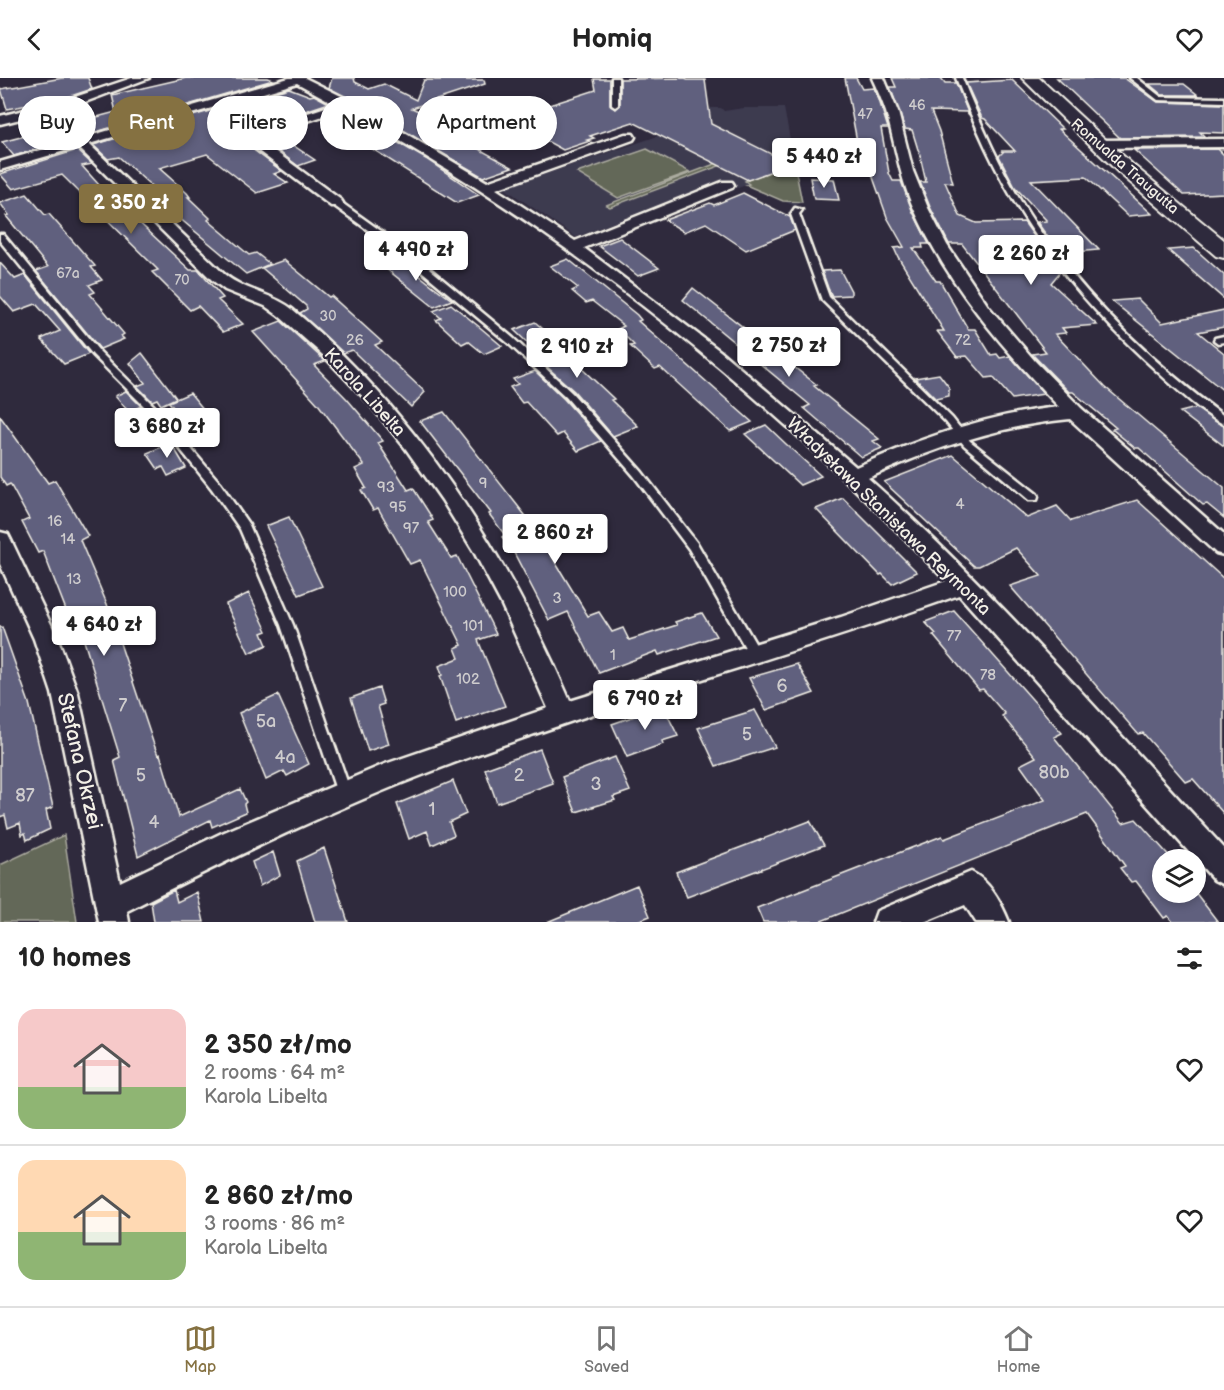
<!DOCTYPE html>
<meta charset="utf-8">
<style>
body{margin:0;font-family:"Balsamiq Sans",sans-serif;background:#f2f2f2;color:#222;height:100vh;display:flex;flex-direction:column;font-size:22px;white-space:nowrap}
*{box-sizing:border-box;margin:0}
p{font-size:20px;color:#767676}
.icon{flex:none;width:33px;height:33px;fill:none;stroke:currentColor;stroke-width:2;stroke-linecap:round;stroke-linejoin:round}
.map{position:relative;height:844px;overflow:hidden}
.drawer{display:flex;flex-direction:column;background:#fff;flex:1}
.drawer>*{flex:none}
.banner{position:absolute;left:18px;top:18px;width:600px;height:54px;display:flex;gap:12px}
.controls{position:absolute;left:1152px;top:771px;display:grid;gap:12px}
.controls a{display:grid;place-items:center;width:54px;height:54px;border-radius:50%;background:#fff;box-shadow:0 3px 9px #0003;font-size:30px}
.price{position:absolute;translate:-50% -51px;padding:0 14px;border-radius:6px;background:#fff;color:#222;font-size:20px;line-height:39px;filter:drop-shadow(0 2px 3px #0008)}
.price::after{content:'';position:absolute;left:50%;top:36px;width:18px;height:14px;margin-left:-9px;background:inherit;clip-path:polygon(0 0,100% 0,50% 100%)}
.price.selected{background:#857141;color:#fff}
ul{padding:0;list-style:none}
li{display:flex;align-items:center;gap:18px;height:150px;padding:0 18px}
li+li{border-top:2px solid #e0e0e0}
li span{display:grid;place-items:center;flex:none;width:168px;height:120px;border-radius:18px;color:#555}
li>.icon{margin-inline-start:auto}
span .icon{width:72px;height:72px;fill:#fffc;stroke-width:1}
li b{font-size:26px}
h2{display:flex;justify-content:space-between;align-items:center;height:72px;padding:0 18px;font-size:26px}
.tag{padding:0 21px;border-radius:27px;background:#fff;box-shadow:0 3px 9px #0003;font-size:21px;line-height:54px}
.tag.selected{background:#857141;color:#fff}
header{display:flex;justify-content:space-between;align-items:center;height:78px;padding:0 18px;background:#fff;font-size:27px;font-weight:800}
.dock{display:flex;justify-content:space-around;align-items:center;height:84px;border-top:2px solid #e0e0e0;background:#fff;font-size:16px;color:#767676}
.dock a{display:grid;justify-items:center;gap:3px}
.dock .selected{color:#857141}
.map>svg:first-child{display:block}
.built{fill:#3e3a50}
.green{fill:#646758;stroke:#acaca0;stroke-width:1.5}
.building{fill:#60617e;stroke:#f4f1e8;stroke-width:1.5}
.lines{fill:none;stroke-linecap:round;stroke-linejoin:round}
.lane-casing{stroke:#f4f1e8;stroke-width:5}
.street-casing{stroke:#f4f1e8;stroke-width:5}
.secondary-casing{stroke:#f4f1e8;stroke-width:4}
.lane{fill:#2f2a3d;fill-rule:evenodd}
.street{fill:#2f2a3d;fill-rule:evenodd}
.secondary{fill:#2f2a3d;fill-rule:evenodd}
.labels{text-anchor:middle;stroke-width:4.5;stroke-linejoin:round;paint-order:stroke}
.far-number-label{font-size:14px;fill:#cfcdce}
.far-street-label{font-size:15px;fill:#f4f1e8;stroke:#2f2a3d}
.number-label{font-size:15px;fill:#cfcdce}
.street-label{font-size:18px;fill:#f4f1e8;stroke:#2f2a3d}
.near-number-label{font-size:18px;fill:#cfcdce}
.near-street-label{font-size:21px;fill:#f4f1e8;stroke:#2f2a3d}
</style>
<header><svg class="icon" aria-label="back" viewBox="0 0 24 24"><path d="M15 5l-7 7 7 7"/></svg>Homiq<svg class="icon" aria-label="heart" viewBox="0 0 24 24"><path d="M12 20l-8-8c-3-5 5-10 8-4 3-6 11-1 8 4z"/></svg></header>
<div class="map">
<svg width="1224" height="844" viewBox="0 0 1224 844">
<rect width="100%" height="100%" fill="#2f2a3d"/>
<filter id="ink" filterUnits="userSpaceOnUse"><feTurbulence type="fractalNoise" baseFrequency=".0167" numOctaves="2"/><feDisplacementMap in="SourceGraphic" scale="12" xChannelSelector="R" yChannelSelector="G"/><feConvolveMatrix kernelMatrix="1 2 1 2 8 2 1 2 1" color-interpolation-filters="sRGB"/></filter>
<g filter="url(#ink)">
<!-- built -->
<path class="built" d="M 620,29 L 721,30 L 724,33 L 744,30 L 784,30 L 802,124 L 795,128 L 746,107 L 738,110 L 723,102 L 576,159 L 504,110 L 658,58 Z"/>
<!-- green -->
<path class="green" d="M 647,71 L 690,94 L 618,120 L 577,95 Z
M 728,81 L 727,85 L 610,129 L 606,127 Z
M 794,84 L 802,124 L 783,123 L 746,107 L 749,106 L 745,103 Z
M 64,757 L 77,844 L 0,844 L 0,787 Z"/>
<!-- building -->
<path class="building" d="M 62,0 L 88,0 L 92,11 L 65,20 L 7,31 L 1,11 Z
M 186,0 L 268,0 L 273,2 L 14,78 L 2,64 L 116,34 L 112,17 Z
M 332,0 L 354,0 L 355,4 L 369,11 L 384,6 L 416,22 L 424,2 L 484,2 L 485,6 L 412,30 L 423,35 L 420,37 L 447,50 L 444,52 L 512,89 L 483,99 L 329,10 Z
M 686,0 L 687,2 L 705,2 L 711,46 L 791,86 L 748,102 L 633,44 L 590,58 L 594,60 L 587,62 L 590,63 L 563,72 L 506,41 L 596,12 L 594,1 L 610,1 L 610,27 L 616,31 L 620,27 L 620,1 Z
M 845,0 L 856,0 L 862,11 L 874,10 L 879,22 L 888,50 L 881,50 L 889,95 L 893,103 L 901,103 L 912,132 L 929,166 L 922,166 L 923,170 L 913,170 L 936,203 L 940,203 L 968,251 L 975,251 L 991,277 L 997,276 L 1000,280 L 1010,278 L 1044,316 L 1012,321 L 993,299 L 986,300 L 967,278 L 957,279 L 937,253 L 944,253 L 898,179 L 894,170 L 904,169 L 887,139 L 870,91 L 862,90 Z
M 892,0 L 941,0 L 945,5 L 956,5 L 969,37 L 967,34 L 931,33 L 939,53 L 953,105 L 945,104 L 960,138 L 976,145 L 1024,144 L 1060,194 L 1051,205 L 1097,247 L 1062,250 L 1066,255 L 1055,256 L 1105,309 L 1224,410 L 1224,440 L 1207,426 L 1203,427 L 1139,370 L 1135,370 L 1112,351 L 1116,350 L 1073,314 L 1069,314 L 1032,276 L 1046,274 L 962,166 L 949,166 L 930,129 L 920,104 L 926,104 L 920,78 L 912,52 L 905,51 L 890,9 L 896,9 Z
M 1057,0 L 1124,0 L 1158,24 L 1224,26 L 1224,55 L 1200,54 L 1205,59 L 1120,60 Z
M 1012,2 L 1063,51 L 1059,51 L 1152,136 L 1128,138 L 1086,99 L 1031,102 L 1099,172 L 1074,174 L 1076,176 L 1067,186 L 1037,144 L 1047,143 L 1015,109 L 999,78 L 1003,74 L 1001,73 L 1015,73 L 985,41 L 982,40 L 966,5 Z
M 1149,6 L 1184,6 L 1198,17 L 1162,17 Z
M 289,10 L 310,18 L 314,17 L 329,25 L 243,54 L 240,58 L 243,64 L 282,93 L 274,96 L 288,105 L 257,115 L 207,76 L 159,90 L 187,115 L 190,119 L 188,119 L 210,140 L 208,142 L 249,177 L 256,175 L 270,186 L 246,196 L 172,134 L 172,132 L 176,130 L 119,79 L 108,81 L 93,67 Z
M 344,33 L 426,81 L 479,117 L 457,125 L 324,40 Z
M 276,56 L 315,82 L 298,88 L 262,61 Z
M 1218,71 L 1224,77 L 1224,115 L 1184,117 L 1134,72 Z
M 77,72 L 92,86 L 82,88 L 100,108 L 190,192 L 198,192 L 223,220 L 218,222 L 243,246 L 223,254 L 198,228 L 190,232 L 152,194 L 158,192 L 62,97 L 13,111 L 0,96 Z
M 810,100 L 834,101 L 839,122 L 814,121 Z
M 743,115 L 790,139 L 795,152 L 746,172 L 706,145 L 684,154 L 665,142 L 710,125 L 714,127 Z
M 27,116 L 45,137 L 49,136 L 95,188 L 91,189 L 102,202 L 89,207 L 95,214 L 90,216 L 124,256 L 121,258 L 124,261 L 100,271 L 36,193 L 48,189 L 6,138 L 9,137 L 0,125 Z
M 620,160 L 659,190 L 638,198 L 599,168 Z
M 1194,170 L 1224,197 L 1224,221 L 1168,172 Z
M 392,176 L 433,208 L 452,222 L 434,229 L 383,188 Z
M 568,181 L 637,237 L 641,242 L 638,243 L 752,344 L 730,353 L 660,289 L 655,291 L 630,268 L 634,267 L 618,251 L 624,248 L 592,223 L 586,225 L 572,213 L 578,210 L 550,188 Z
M 284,182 L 329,219 L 331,218 L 382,264 L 375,267 L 425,314 L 411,329 L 355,275 L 352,272 L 343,275 L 300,235 L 307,231 L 306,228 L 262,190 Z
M 0,185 L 15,201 L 25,197 L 89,276 L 64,286 L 41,261 L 60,253 L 36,226 L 14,234 L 0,218 Z
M 840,192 L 851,213 L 851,217 L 832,218 L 828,210 L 822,193 Z
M 693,210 L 817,307 L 814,308 L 879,361 L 873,363 L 882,370 L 861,379 L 804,330 L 810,327 L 683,222 Z
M 1138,221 L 1162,245 L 1224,232 L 1224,249 L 1198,254 L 1224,275 L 1224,313 L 1112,223 Z
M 451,226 L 482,251 L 502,268 L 484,276 L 468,263 L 462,266 L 436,242 L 441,240 L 433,233 Z
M 281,243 L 325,283 L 314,287 L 347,321 L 383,363 L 378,365 L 408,412 L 413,410 L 429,435 L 433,442 L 428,444 L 451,480 L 457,478 L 496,556 L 478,562 L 505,628 L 456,645 L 440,598 L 442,597 L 439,588 L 459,580 L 455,570 L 462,567 L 420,482 L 410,486 L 378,430 L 373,432 L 361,412 L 366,410 L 355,391 L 364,387 L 318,326 L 253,254 Z
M 535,244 L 566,271 L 562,272 L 614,321 L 611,322 L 638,348 L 613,358 L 574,313 L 547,289 L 551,287 L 514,252 Z
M 142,275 L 168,309 L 176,320 L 161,327 L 157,321 L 152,323 L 137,308 L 145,305 L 130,285 Z
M 535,293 L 564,321 L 601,363 L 578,373 L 563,355 L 557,358 L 526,324 L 522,325 L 510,309 L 518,306 L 513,301 Z
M 939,296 L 949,309 L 949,318 L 936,321 L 915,300 Z
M 126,313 L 141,328 L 129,334 L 115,318 Z
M 190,315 L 214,344 L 192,354 L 169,324 Z
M 1196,330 L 1224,348 L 1224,368 L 1180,334 Z
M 444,334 L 532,446 L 588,538 L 599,534 L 612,554 L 623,550 L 629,562 L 677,547 L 675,544 L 702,535 L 716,558 L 659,577 L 657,573 L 599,595 L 568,534 L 549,542 L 513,473 L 502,459 L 505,457 L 489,436 L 491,435 L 420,343 Z
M 0,338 L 48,405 L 55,402 L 88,458 L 80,462 L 107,526 L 153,664 L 158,677 L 160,676 L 179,739 L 240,711 L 246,724 L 244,726 L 246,734 L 212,749 L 210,742 L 138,778 L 114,682 L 120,679 L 81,553 L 75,555 L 43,473 L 38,475 L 22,444 L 29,441 L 10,406 L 6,408 L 0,399 Z
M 766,347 L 786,366 L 821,398 L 800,407 L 745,356 Z
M 171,365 L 186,390 L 168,398 L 163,389 L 158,391 L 147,375 Z
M 953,377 L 1027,440 L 1057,428 L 1071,443 L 1137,422 L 1224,501 L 1224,736 L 1193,701 L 1186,704 L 1143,655 L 1138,656 L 1010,508 L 1041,498 L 1016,470 L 979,488 L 974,488 L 884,404 Z
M 843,420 L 917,494 L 892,506 L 882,496 L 880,497 L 816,431 Z
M 289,439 L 322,508 L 299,517 L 266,448 Z
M 249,515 L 267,553 L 262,555 L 267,567 L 249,575 L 226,526 Z
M 954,533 L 1062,655 L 1054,659 L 1123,745 L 1136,741 L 1173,782 L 1162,782 L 1162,814 L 1195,814 L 1218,844 L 1173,844 L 1168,838 L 1164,840 L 1136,803 L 1131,804 L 1120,790 L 1125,788 L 1087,736 L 819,844 L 763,844 L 757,830 L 942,758 L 944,761 L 1045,722 L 1020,687 L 1036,679 L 1002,638 L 1005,636 L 983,611 L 979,612 L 933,557 L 936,556 L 925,544 Z
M 0,549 L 2,549 L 29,625 L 53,729 L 46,732 L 50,751 L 27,762 L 25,755 L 22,757 L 20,745 L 8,750 L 5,737 L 0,739 Z
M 797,586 L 814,615 L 766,632 L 749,600 Z
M 379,610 L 384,626 L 378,628 L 389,666 L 368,673 L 351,620 Z
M 278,617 L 309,686 L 287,698 L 284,693 L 266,702 L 239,635 Z
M 663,628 L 678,658 L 662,663 L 663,666 L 627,679 L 612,646 Z
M 755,632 L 775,669 L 716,688 L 698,650 Z
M 540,671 L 553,705 L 497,725 L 485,691 Z
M 615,679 L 630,713 L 613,719 L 615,722 L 576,734 L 562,699 Z
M 453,703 L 466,736 L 449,744 L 454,757 L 432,767 L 427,753 L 409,761 L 397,726 Z
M 810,743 L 824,767 L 687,819 L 676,794 Z
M 324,770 L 348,844 L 315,844 L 297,783 Z
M 273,774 L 280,797 L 260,808 L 252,784 Z
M 637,807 L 650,838 L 635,844 L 547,844 Z
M 174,812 L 177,824 L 197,814 L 204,844 L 154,844 L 151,824 Z"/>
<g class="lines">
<defs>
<path id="lane" d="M 612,0 L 618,0 L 618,27 L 615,29 L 612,27 Z
M 956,0 L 962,0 C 981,46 1001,93 1028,135 C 1079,215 1149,282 1224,338 L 1224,346 C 1208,340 1173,308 1159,295 C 1107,248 1059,196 1022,136 C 995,94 975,47 956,0 Z
M 1130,0 L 1137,0 L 1161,19 L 1224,20 L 1224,24 L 1158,22 Z
M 333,123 L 339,123 L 406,171 L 513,260 L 572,315 L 642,394 L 697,465 L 759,572 L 761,576 L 759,580 L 755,581 L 751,580 L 689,471 L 634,398 L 566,319 L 507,264 L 400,175 L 333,127 Z
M 795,130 L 802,132 L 799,136 L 829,219 L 952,340 L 970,363 L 1037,416 L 1038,419 L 1037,422 L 1029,422 L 964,367 L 946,344 L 822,222 L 791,136 Z
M 0,156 L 3,156 L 99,273 L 160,334 L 220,405 L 249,447 L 293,547 L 351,715 L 349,720 L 344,721 L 339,720 L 337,715 L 281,547 L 240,451 L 212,411 L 154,338 L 93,277 L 0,163 Z
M 1224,258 L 1224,264 L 1218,265 L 1214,262 L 1215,260 Z"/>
<path id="street" d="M 132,0 L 149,0 L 77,27 L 0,46 L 0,38 L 69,21 Z
M 289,0 L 305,0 L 351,23 L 487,104 L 625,56 L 633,56 L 635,59 L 633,62 L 496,111 L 575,163 L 722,104 L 732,104 L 734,107 L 732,110 L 584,170 L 720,273 L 856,389 C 920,360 988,336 1059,329 C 1003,270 947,206 914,131 C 899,97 896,68 886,34 C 882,22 877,11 872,0 L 884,0 L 898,34 L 913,93 L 928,130 L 947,167 L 988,228 L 1035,283 L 1081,330 L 1224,456 L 1224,477 L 1216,475 L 1070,341 C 998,348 933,370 868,400 C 996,514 1108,645 1224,770 L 1224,807 L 1214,802 L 959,517 C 775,583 584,632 402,705 C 308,743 217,787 127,833 L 129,844 L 99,844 L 52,615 L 34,561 L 0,486 L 0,454 L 8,456 L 11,462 L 58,561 L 78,615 L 120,804 L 222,755 L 385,686 L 548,630 L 501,525 L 474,474 L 442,422 L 406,371 L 367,323 L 324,278 L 279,238 L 265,228 L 225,212 L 212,202 L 78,69 L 0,92 L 0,84 ZM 297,5 L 335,26 L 244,56 L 242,59 L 244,62 L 331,128 L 341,128 L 343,125 L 341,122 L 257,60 L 344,31 C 568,154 770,318 946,503 L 841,539 L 570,623 C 506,474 418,336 292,231 C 272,215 244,213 224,196 L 89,66 Z
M 1224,61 L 1224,69 L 1098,70 L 1092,66 L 1098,62 Z
M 971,794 C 989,802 1002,826 1009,844 L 976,844 L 965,827 L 924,844 L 873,844 L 877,833 Z"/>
<path id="secondary" d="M 1022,0 L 1039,0 L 1132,86 L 1224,162 L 1224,180 L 1216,178 L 1118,94 Z"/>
</defs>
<!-- lane casing -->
<use href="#lane" class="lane-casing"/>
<!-- street casing -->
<use href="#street" class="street-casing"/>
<!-- secondary casing -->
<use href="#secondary" class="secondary-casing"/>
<!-- lane -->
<use href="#lane" class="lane"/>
<!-- street -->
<use href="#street" class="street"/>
<!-- secondary -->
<use href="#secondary" class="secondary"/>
</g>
</g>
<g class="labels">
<!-- far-number labels -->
<g class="far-number-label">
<text x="917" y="32">46</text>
<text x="865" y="41">47</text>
<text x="68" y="200">67a</text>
<text x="182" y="207">70</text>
<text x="328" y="243">30</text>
</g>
<!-- far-street labels -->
<g class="far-street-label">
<text transform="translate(1125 88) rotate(41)" y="5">Romualda Traugutta</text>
</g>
<!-- number labels -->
<g class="number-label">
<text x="355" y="267">26</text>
<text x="963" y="267">72</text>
<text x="483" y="410">9</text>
<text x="386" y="414">93</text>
<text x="960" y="431">4</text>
<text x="398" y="434">95</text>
<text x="55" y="448">16</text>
<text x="411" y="455">97</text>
<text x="68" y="466">14</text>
<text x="74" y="506">13</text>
<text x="455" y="519">100</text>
<text x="557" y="525">3</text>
<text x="473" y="553">101</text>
<text x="954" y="563">77</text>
<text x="613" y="582">1</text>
<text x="988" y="602">78</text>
<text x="468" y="606">102</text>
</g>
<!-- street labels -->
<g class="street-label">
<text transform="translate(365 314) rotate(48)" y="6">Karola Libelta</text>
<text transform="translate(889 438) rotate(44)" y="6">Władysława Stanisława Reymonta</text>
</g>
<!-- near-number labels -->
<g class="near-number-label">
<text x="782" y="614">6</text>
<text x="123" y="633">7</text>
<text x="266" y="649">5a</text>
<text x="747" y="662">5</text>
<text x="285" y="685">4a</text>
<text x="1054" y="700">80b</text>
<text x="141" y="703">5</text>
<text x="519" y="703">2</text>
<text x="596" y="712">3</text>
<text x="25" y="723">87</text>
<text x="432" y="737">1</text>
<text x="154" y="750">4</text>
</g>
<!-- near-street labels -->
<g class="near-street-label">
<text transform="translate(80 683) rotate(77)" y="7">Stefana Okrzei</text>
</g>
</g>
</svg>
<div class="controls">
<a><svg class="icon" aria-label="layers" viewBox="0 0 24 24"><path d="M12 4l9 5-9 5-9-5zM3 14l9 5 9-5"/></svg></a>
</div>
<b class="price" style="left:824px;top:111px">5 440 zł</b>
<b class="price selected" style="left:131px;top:157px">2 350 zł</b>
<b class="price" style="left:416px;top:204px">4 490 zł</b>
<b class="price" style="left:1031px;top:208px">2 260 zł</b>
<b class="price" style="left:789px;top:300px">2 750 zł</b>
<b class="price" style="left:577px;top:301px">2 910 zł</b>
<b class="price" style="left:167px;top:381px">3 680 zł</b>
<b class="price" style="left:555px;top:487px">2 860 zł</b>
<b class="price" style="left:104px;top:579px">4 640 zł</b>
<b class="price" style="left:645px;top:653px">6 790 zł</b>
<div class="banner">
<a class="tag">Buy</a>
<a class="tag selected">Rent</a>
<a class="tag">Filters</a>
<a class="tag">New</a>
<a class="tag">Apartment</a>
</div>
</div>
<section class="drawer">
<h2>10 homes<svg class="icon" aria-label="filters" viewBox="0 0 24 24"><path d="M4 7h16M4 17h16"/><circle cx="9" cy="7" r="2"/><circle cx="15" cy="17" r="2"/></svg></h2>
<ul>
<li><span style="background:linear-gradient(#f6c9c9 65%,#8fb573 0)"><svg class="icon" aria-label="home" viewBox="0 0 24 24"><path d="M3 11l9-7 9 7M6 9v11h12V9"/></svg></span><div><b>2 350 zł/mo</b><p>2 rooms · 64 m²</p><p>Karola Libelta</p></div><svg class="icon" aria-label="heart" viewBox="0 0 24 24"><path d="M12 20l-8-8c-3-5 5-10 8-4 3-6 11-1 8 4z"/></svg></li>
<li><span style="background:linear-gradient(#ffd9b3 60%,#8fb573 0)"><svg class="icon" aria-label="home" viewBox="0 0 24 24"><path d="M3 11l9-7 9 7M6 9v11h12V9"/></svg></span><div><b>2 860 zł/mo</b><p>3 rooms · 86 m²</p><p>Karola Libelta</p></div><svg class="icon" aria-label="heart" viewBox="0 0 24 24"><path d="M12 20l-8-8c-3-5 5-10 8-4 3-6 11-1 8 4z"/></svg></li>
</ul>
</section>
<nav class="dock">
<a class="selected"><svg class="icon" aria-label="map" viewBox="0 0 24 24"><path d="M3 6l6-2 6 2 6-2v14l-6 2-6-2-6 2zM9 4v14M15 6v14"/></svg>Map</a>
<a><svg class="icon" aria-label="saved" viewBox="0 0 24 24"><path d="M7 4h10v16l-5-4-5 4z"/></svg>Saved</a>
<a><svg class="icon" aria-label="home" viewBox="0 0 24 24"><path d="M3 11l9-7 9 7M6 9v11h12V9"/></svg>Home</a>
</nav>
